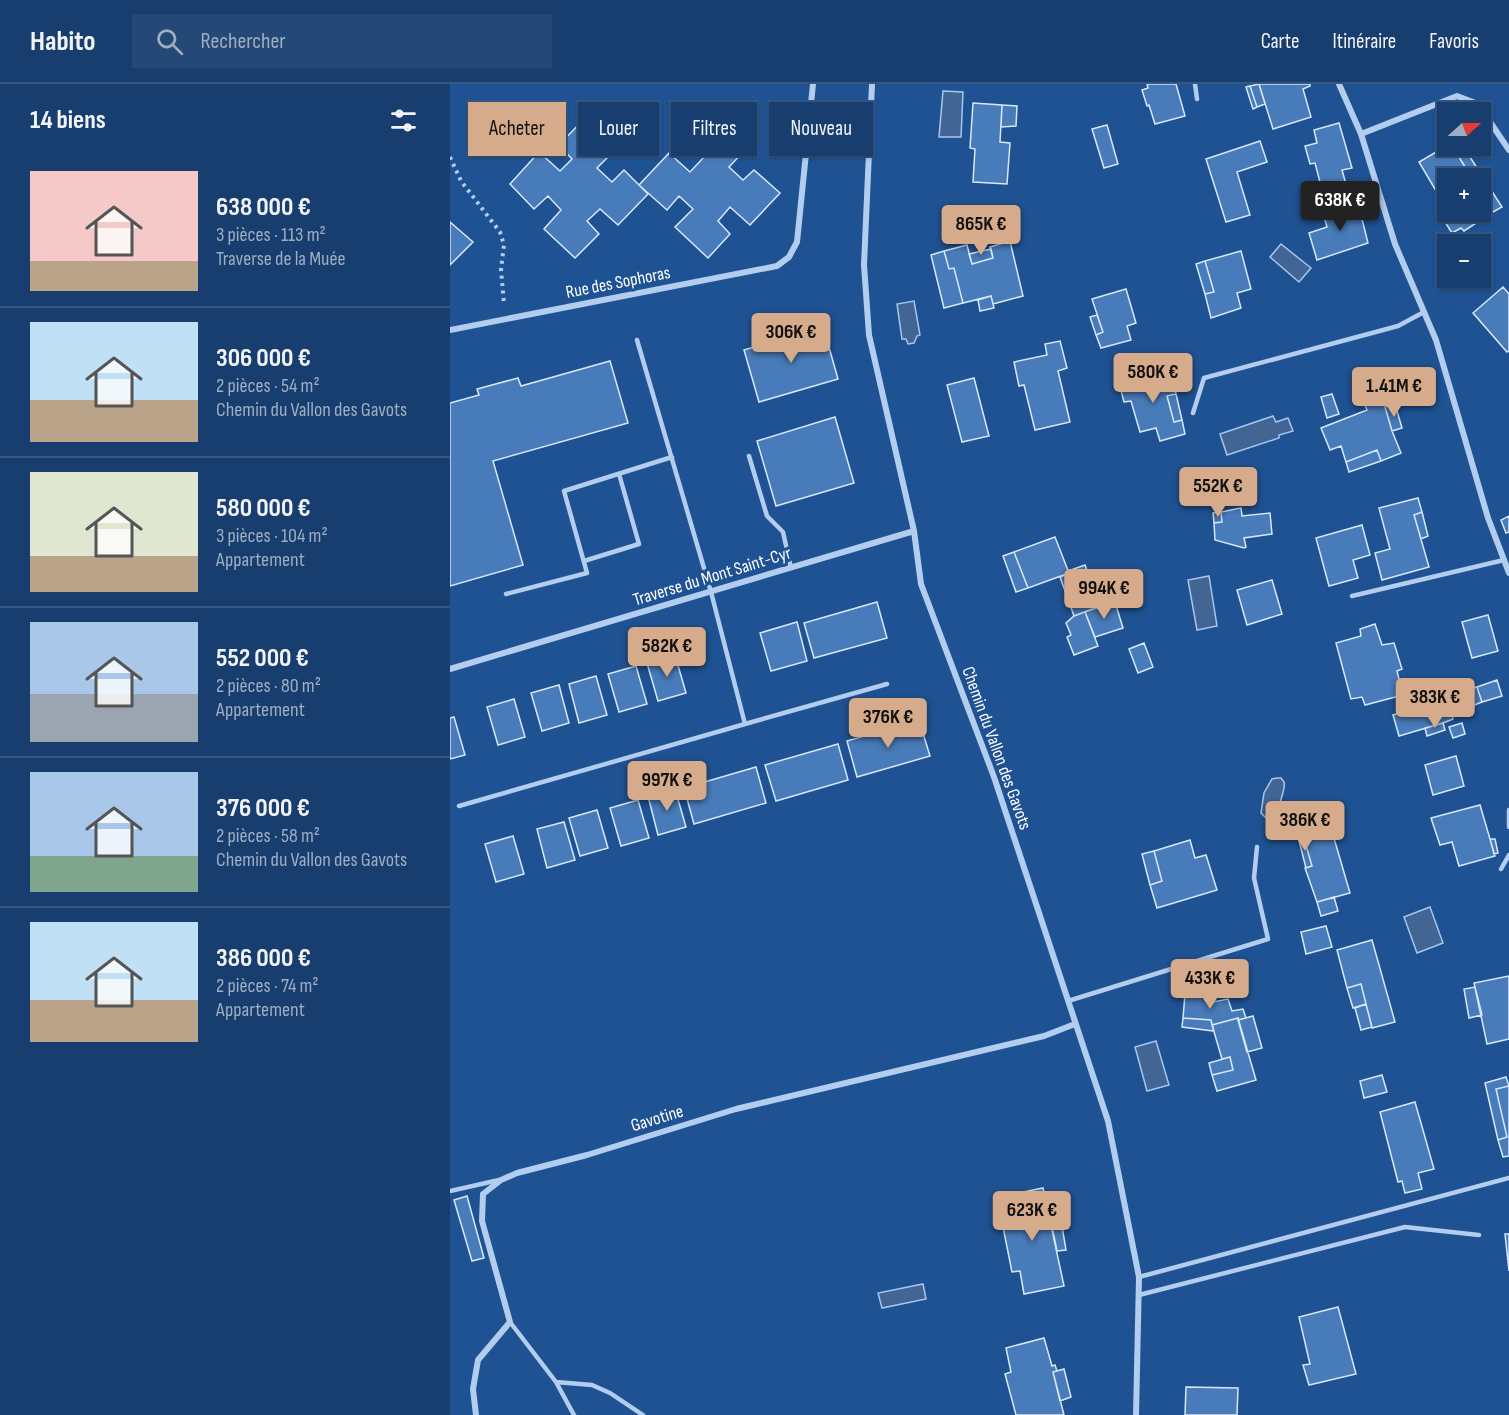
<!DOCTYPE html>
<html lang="fr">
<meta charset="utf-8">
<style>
body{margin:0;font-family:"Sofia Sans Condensed",sans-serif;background:#244976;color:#f1f3f6;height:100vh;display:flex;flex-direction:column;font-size:22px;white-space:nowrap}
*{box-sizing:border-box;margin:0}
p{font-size:20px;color:#9eaec2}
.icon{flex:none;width:33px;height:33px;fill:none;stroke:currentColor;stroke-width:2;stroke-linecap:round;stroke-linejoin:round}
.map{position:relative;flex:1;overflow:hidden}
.side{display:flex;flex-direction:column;background:#173e6e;width:450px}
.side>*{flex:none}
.guide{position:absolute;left:18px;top:18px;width:570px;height:54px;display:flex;gap:12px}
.needle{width:39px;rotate:69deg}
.buttons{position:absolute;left:987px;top:18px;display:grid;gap:12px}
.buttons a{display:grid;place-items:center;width:54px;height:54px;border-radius:0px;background:#173e6e;box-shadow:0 2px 4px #0004,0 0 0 2px #365781;font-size:30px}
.price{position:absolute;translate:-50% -51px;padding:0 14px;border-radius:6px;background:#d6ab8b;color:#111;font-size:20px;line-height:39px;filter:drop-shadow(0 2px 3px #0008)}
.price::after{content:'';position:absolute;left:50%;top:36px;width:18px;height:14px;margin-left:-9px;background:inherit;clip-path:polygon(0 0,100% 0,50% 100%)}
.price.selected{background:#222;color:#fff}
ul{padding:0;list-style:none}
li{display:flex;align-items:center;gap:18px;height:150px;padding:0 30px}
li+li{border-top:2px solid #365781}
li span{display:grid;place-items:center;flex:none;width:168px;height:120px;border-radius:0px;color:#555}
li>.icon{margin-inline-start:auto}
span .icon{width:72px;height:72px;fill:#fffc;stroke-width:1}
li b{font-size:26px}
h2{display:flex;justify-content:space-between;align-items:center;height:72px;padding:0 30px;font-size:26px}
.pill{padding:0 21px;border-radius:0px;background:#173e6e;box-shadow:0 2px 4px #0004,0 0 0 2px #365781;font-size:21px;line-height:54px}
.pill.selected{background:#d6ab8b;color:#111}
header{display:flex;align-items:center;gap:36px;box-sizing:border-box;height:84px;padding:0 30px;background:#173e6e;border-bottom:2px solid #365781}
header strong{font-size:28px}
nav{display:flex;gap:33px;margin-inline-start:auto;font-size:21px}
.search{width:420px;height:54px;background:#244976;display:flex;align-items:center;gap:15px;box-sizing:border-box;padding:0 21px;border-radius:0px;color:#9eaec2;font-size:22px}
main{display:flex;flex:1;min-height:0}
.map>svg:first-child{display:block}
.water{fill:#426594;stroke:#a5c7ef;stroke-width:1.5}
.building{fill:#487bb9;stroke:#d8e7fa;stroke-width:1.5}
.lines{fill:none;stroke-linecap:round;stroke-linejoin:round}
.path{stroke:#b2cdee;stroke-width:4;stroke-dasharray:3 4.5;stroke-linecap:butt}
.lane{stroke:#b2cdee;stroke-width:4.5}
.street{stroke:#b2cdee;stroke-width:6}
.labels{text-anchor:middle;stroke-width:6;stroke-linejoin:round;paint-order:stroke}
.street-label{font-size:18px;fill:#fff;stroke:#1f5293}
</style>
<header>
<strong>Habito</strong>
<div class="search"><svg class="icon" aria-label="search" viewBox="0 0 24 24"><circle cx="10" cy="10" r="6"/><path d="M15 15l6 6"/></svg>Rechercher</div>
<nav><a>Carte</a><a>Itinéraire</a><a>Favoris</a></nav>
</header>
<main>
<section class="side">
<h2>14 biens<svg class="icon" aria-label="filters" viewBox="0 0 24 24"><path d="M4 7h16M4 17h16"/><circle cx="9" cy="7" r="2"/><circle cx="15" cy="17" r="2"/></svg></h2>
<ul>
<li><span style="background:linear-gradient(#f6c9c9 75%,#b9a48a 0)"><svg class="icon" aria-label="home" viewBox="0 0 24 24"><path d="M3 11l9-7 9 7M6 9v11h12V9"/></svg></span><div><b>638 000 €</b><p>3 pièces · 113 m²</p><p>Traverse de la Muée</p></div></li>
<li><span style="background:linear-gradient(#bfe0f5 65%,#b9a48a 0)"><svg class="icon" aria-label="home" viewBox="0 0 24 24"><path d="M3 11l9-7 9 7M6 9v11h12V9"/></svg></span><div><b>306 000 €</b><p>2 pièces · 54 m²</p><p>Chemin du Vallon des Gavots</p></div></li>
<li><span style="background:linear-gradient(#dfe7d0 70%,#b9a48a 0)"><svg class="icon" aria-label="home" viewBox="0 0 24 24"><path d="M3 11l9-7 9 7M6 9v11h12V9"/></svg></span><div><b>580 000 €</b><p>3 pièces · 104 m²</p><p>Appartement</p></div></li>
<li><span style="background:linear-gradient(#a9c7e8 60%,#9aa5b1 0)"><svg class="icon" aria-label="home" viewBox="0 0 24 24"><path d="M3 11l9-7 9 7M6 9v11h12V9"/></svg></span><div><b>552 000 €</b><p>2 pièces · 80 m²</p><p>Appartement</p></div></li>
<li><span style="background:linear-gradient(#a9c7e8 70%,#7fa58c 0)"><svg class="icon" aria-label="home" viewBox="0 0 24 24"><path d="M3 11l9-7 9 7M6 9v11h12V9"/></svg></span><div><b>376 000 €</b><p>2 pièces · 58 m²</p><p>Chemin du Vallon des Gavots</p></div></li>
<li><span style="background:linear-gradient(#bfe0f5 65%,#b9a48a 0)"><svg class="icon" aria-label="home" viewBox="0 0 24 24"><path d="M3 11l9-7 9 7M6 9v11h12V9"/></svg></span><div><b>386 000 €</b><p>2 pièces · 74 m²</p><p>Appartement</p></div></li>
</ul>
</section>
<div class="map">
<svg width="1059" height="1331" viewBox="0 0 1059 1331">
<rect width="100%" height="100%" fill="#1f5293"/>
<!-- water -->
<path class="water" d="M 493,7 L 513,8 L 511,53 L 489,53 Z
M 831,160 L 861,184 L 849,198 L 820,173 Z
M 464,217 L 470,251 L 467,252 L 464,259 L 458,260 L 456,255 L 452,255 L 447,220 Z
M 823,332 L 826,338 L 838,334 L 843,347 L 829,351 L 829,354 L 777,371 L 770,350 Z
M 759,492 L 767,542 L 747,546 L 738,496 Z
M 827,694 L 831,694 C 834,698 835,698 834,703 C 834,707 827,729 825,731 C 823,734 820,734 816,734 L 811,729 L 814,709 L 822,695 Z
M 980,823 L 993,859 L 967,869 L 954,833 Z
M 706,957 L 719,1001 L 697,1007 L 685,963 Z
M 473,1200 L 476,1215 L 432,1224 L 428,1209 Z"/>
<!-- building -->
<path class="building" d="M 697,0 L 726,0 L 735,32 L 705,40 L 699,21 L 697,22 L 692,6 L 698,4 Z
M 809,0 L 860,0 L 860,2 L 853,5 L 861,33 L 823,45 Z
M 809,0 L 815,20 L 807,23 L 800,2 Z
M 800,2 L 807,23 L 803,25 L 796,3 Z
M 523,19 L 552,21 L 550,58 L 560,59 L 557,100 L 523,98 L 525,65 L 520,64 Z
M 552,21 L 567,22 L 566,42 L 551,43 Z
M 265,35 L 296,65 L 279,83 L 293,96 L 304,86 L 330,109 L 300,141 L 280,123 L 268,137 L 280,150 L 258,174 L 225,143 L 243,125 L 229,112 L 217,126 L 189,101 L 219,69 L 240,88 L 253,74 L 241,62 Z
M 133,36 L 165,66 L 147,84 L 162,98 L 174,86 L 198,110 L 168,141 L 150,125 L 137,137 L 149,150 L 125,174 L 94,145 L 111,126 L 98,112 L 84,125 L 60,100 L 89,68 L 110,87 L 122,75 L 109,61 Z
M 889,39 L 902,84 L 892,86 L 901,118 L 862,130 L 860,122 L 856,123 L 853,109 L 864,106 L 863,100 L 870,98 L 865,79 L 860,80 L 855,62 L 867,59 L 864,46 Z
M 657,41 L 668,80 L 654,84 L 642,45 Z
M 810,57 L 817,78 L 787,88 L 800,131 L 776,138 L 756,75 Z
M 998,61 L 1002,62 L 1022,94 L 998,94 L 998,128 L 1030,128 L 1030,108 L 1043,128 L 1014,147 L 1011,144 L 1002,149 L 988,127 L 995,122 L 969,78 Z
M 1002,62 L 1013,62 L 1052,123 L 1043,128 L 1030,108 L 1030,94 L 1022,94 Z
M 908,119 L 918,159 L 867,176 L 859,149 L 877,143 L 873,129 Z
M 0,138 L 23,158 L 0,181 Z
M 560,157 L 573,212 L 543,220 L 541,212 L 513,219 L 504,184 L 499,185 L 494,167 L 517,161 L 522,180 L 543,174 L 540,163 Z
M 541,165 L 543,174 L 522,180 L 519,170 Z
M 494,167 L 499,185 L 504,184 L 513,219 L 494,224 L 481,171 Z
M 791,167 L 801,205 L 787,209 L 791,224 L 761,234 L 755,210 L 764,208 L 755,177 Z
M 755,177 L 764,208 L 755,210 L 746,180 Z
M 1053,203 L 1059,210 L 1059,267 L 1057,268 L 1023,229 Z
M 676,205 L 686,239 L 677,242 L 681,256 L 651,264 L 646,251 L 653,248 L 642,215 Z
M 541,212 L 544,224 L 530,227 L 528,216 Z
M 647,231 L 653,248 L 646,251 L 640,233 Z
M 373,242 L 388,295 L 309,318 L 294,266 Z
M 610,257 L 617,284 L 608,287 L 620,338 L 585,346 L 574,301 L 569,302 L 564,278 L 597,271 L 595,260 Z
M 160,277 L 178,339 L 43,377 L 73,481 L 0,502 L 0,319 L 29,311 L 27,305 L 68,294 L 71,302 Z
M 720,286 L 726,310 L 717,312 L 724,338 L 732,336 L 735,350 L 710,357 L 706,344 L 690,348 L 681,317 L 674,318 L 669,299 Z
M 524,294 L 539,352 L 512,358 L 497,301 Z
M 940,307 L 945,320 L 935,323 L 942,347 L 951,369 L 931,377 L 927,366 L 896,378 L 891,362 L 880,366 L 871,344 L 917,326 L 913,317 Z
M 726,310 L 732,336 L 724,338 L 717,312 Z
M 882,310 L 889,330 L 877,334 L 871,313 Z
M 945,320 L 952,344 L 942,347 L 935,323 Z
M 385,333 L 404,399 L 326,422 L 307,357 Z
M 927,366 L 931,377 L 899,388 L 896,378 Z
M 968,414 L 972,428 L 964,431 L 979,483 L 932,496 L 925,469 L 940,465 L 929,424 Z
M 791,424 L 792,432 L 820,429 L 822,450 L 794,454 L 796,463 L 794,464 L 765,456 L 764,439 L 772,438 L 771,428 Z
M 771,428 L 772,438 L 764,439 L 763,429 Z
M 972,428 L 978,452 L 971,455 L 964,431 Z
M 1059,432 L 1059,448 L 1056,449 L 1051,436 Z
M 912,441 L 920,471 L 903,476 L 908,494 L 879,502 L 866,454 Z
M 605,453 L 619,489 L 578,504 L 564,468 Z
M 564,468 L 578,504 L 566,508 L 553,472 Z
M 635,481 L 650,522 L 624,532 L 610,493 L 619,489 L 618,487 Z
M 822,496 L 832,530 L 797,541 L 787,506 Z
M 427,518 L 437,554 L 364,574 L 354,539 Z
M 665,518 L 673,544 L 645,553 L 635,528 Z
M 635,528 L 648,562 L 624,571 L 617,553 L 621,551 L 616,539 L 624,532 Z
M 1038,531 L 1048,567 L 1022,574 L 1012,538 Z
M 347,538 L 357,577 L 321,587 L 310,549 Z
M 925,540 L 932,561 L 944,559 L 952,585 L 947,587 L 953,611 L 915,621 L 912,613 L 901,615 L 886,559 L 911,552 L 910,545 Z
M 694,559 L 703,583 L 688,589 L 679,565 Z
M 225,571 L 236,609 L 208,617 L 197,579 Z
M 186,582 L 197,620 L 169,628 L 158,590 Z
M 146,592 L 157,631 L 129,639 L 119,600 Z
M 1047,596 L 1052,612 L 1032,618 L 1027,603 Z
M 109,601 L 119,639 L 92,647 L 81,609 Z
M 1027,603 L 1032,618 L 1022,622 L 1016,606 Z
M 1013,608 L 1019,626 L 1002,632 L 1003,635 L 993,639 L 949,652 L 943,631 Z
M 64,615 L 75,653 L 48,661 L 37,623 Z
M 4,633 L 15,671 L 0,675 L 0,634 Z
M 469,636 L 480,672 L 407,693 L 397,657 Z
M 993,639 L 995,646 L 977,652 L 975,644 Z
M 1012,639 L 1015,650 L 1003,654 L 999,643 Z
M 388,660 L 398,696 L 326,717 L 315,681 Z
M 1006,672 L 1014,702 L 983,711 L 975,681 Z
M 306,683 L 316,719 L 244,740 L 234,704 Z
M 225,705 L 236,743 L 208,751 L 198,712 Z
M 188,716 L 199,754 L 171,762 L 160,724 Z
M 1030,721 L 1045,772 L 1009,782 L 1002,758 L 990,761 L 981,734 Z
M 147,726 L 158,764 L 130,772 L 119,734 Z
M 879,737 L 900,809 L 867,818 L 855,784 L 862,782 L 851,744 Z
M 114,738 L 125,776 L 97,784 L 87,745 Z
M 853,751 L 862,782 L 856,784 L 848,753 Z
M 63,752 L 74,790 L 46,798 L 35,760 Z
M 1040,755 L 1045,755 L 1048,769 L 1044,770 Z
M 740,756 L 745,774 L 756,771 L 767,806 L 707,824 L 700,801 L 712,797 L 704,767 Z
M 704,767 L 712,797 L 700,801 L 692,770 Z
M 884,813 L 888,827 L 871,832 L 867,818 Z
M 876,842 L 882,863 L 856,870 L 851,848 Z
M 922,856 L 945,938 L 922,944 L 911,900 L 897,904 L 887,866 Z
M 1059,892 L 1059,955 L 1037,960 L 1024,899 Z
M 911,900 L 916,920 L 903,924 L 897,904 Z
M 1025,903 L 1032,931 L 1019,934 L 1014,905 Z
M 735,910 L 756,912 L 758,919 L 778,915 L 782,927 L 793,925 L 796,934 L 788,936 L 788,934 L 762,941 L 761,936 L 733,934 Z
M 916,920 L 922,943 L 911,946 L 905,924 Z
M 803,932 L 812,964 L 797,968 L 788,936 Z
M 733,934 L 761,936 L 764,947 L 732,943 Z
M 788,934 L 806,996 L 767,1007 L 762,991 L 783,986 L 780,973 L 772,975 L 762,941 Z
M 780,973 L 783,986 L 762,991 L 759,979 Z
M 932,991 L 937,1008 L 914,1014 L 910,997 Z
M 1056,993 L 1059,1002 L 1046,1005 L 1057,1053 L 1048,1056 L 1035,999 Z
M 1059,1002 L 1059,1072 L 1053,1073 L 1048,1056 L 1057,1053 L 1046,1005 Z
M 965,1018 L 984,1085 L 968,1089 L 972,1105 L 955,1109 L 952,1097 L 948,1098 L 930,1028 Z
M 593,1104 L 614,1202 L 574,1210 L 570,1187 L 562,1188 L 552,1138 L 559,1136 L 554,1112 Z
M 17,1112 L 34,1174 L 22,1177 L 4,1116 Z
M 611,1136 L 616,1166 L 607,1167 L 601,1138 Z
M 1055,1150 L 1059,1150 L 1059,1187 Z
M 888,1223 L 906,1290 L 859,1301 L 853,1281 L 860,1280 L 849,1233 Z
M 594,1254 L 602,1282 L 605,1281 L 607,1287 L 603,1288 L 614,1331 L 566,1331 L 555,1290 L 561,1288 L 556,1264 Z
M 614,1285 L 621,1313 L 610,1317 L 603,1288 Z
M 736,1303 L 788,1304 L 787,1331 L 735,1331 Z"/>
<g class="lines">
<!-- path -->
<path class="path" d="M 0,73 L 11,97 L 50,148 L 54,161 L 51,185 L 54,220"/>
<!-- lane -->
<path class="lane" d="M 745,0 L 747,15
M 743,329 L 754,294 L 948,242 L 974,228
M 299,372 L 317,432 L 333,448 L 341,484
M 134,477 L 189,460 L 169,390
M 56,510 L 137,489 L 114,407 L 222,373
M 902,512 L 1054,476
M 295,640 L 437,600
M 9,722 L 295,640 L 261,508 L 187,256
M 1059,726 L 1059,743
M 1051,785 L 1059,771
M 618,917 L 818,855 L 804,794 L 807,763
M 0,1107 L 49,1096
M 689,1193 L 1059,1094
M 689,1211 L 955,1143 L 1029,1151
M 60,1238 L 106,1298 L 124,1331
M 106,1298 L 142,1301 L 160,1309 L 193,1331"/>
<!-- street -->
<path class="street" d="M 422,0 L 414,181 L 419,251 L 464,447 L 471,500 L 544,693 L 658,1037 L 689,1193 L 686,1331
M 889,0 L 911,50 L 945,160 L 986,256 L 1038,434 L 1059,489
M 911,50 L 1007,12 L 1028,20 L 1059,66
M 0,246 L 327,182 L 339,173 L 347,158 L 363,0
M 0,585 L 464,447
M 26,1331 L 23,1305 L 28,1276 L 60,1238 L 32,1137 L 33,1110 L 51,1096 L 67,1089 L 137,1071 L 286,1025 L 594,952 L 625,940"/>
</g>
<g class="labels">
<!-- street labels -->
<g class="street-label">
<text transform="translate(168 198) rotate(-11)" y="6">Rue des Sophoras</text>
<text transform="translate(262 492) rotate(-17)" y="6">Traverse du Mont Saint-Cyr</text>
<text transform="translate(547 664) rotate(70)" y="6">Chemin du Vallon des Gavots</text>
<text transform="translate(207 1034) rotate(-17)" y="6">Gavotine</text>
</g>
</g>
</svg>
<div class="buttons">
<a><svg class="needle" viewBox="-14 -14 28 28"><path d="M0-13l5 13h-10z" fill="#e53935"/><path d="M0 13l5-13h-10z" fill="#9eaec2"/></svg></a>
<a>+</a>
<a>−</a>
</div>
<b class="price selected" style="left:890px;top:148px">638K €</b>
<b class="price" style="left:531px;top:172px">865K €</b>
<b class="price" style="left:341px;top:280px">306K €</b>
<b class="price" style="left:703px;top:320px">580K €</b>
<b class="price" style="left:944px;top:334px">1.41M €</b>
<b class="price" style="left:768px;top:434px">552K €</b>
<b class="price" style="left:654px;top:536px">994K €</b>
<b class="price" style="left:217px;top:594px">582K €</b>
<b class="price" style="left:985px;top:645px">383K €</b>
<b class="price" style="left:438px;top:665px">376K €</b>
<b class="price" style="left:217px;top:728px">997K €</b>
<b class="price" style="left:855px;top:768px">386K €</b>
<b class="price" style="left:760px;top:926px">433K €</b>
<b class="price" style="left:582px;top:1158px">623K €</b>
<div class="guide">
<a class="pill selected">Acheter</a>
<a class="pill">Louer</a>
<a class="pill">Filtres</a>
<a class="pill">Nouveau</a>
</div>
</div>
</main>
